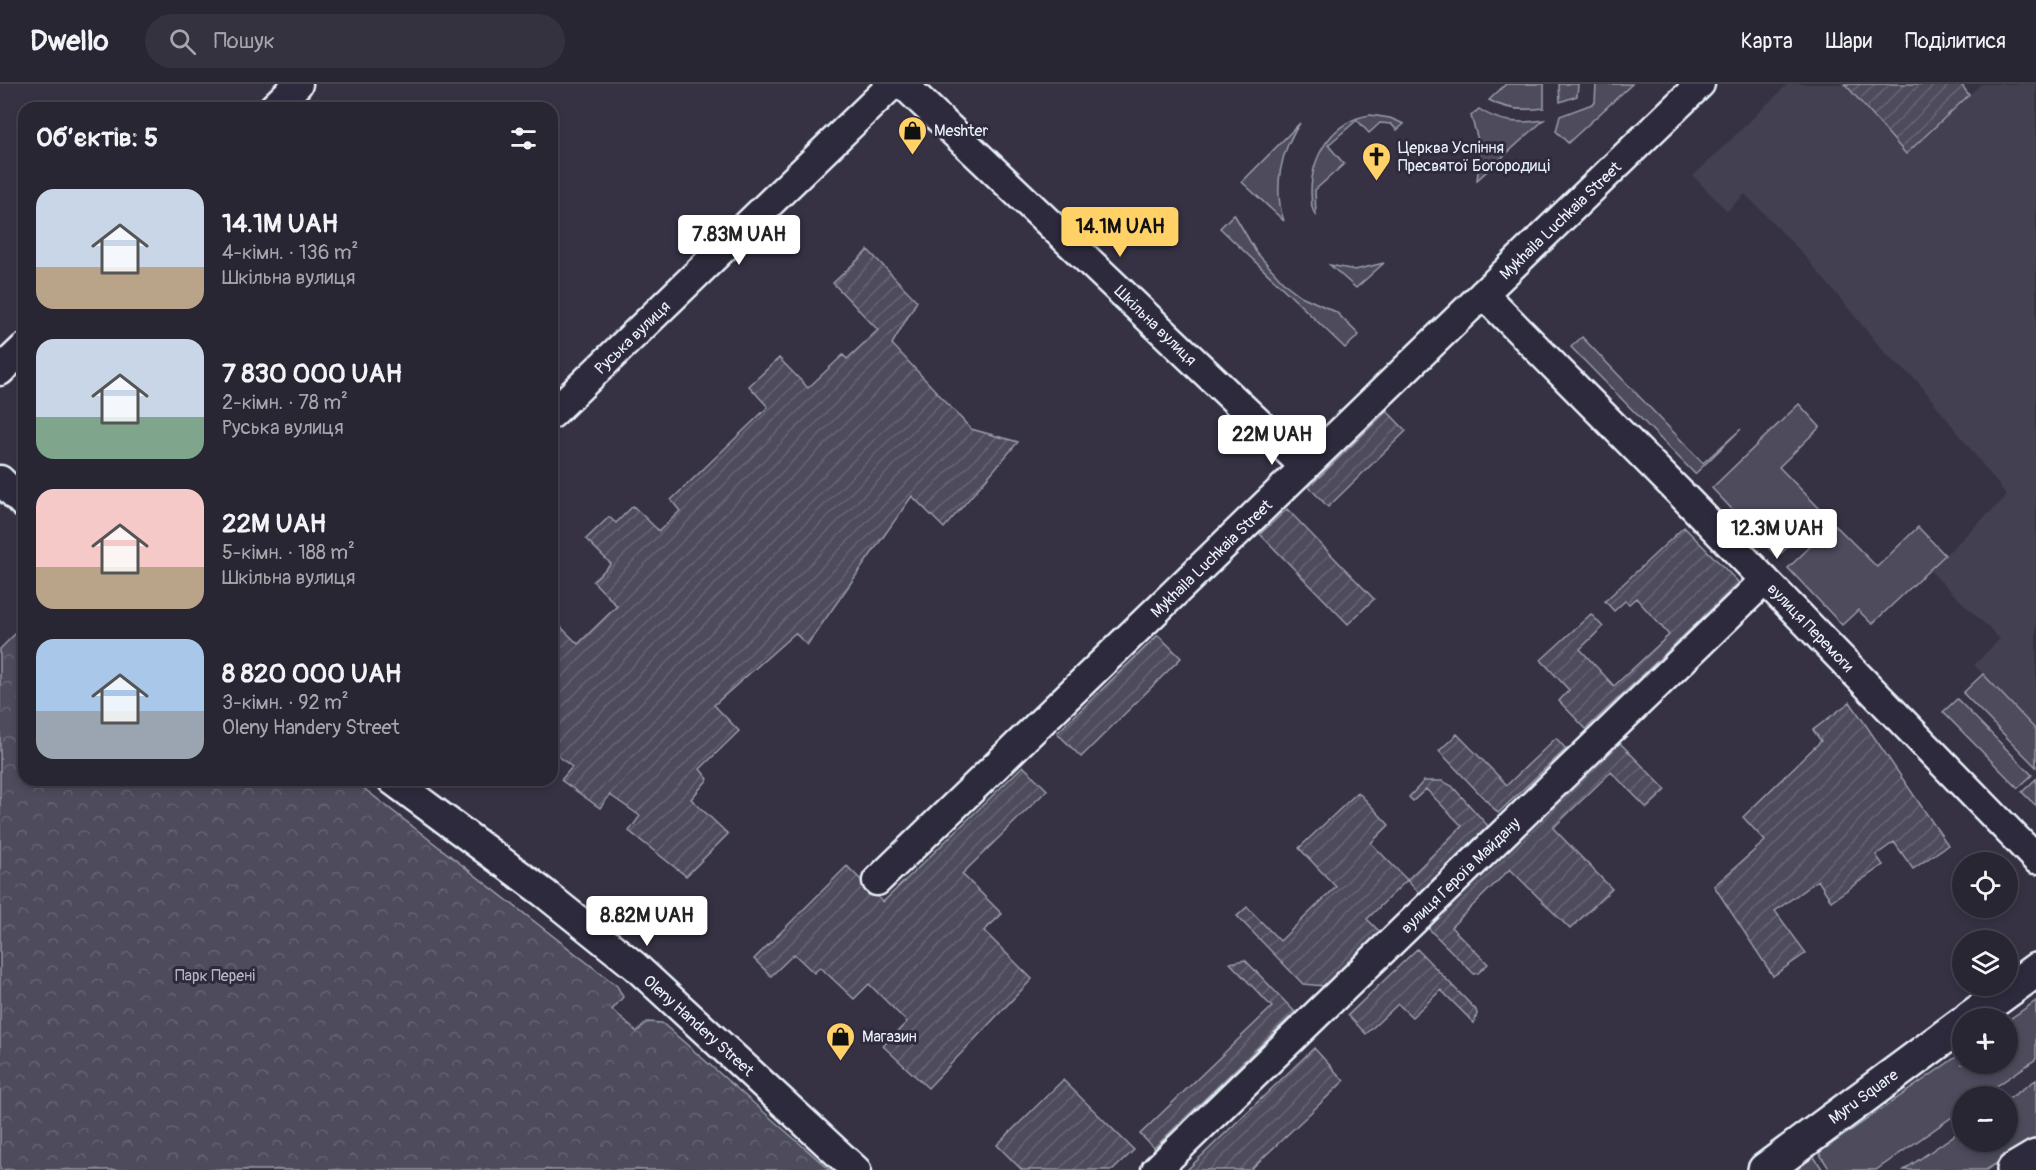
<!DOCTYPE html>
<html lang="uk">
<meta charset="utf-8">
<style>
body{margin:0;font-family:Pangolin,sans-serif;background:#34323f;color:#f1f3f6;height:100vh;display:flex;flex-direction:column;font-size:22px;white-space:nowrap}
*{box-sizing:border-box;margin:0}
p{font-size:20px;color:#a5a5ac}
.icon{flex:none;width:33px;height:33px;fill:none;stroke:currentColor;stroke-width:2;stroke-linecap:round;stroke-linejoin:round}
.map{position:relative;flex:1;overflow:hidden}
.side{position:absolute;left:18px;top:18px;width:540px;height:684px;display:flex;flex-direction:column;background:#282633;border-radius:18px;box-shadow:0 3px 9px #0003,0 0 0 2px #44434e}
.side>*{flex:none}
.tools{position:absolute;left:1952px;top:768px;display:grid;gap:12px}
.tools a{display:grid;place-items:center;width:66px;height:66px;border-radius:50%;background:#282633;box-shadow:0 3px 9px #0003,0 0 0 2px #44434e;font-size:30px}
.price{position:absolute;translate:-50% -51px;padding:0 14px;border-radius:6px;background:#fff;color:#222;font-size:20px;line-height:39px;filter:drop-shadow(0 2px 3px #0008)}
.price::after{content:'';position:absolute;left:50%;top:36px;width:18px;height:14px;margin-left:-9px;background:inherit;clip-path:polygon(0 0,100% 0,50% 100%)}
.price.active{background:#ffd166;color:#111}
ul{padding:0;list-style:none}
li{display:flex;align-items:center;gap:18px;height:150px;padding:0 18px}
li span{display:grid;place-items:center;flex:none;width:168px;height:120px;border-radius:18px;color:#555}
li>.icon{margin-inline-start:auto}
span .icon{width:72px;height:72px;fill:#fffc;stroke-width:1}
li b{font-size:26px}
h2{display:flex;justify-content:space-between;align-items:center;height:72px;padding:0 18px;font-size:26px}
header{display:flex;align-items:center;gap:36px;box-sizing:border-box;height:84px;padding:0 30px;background:#282633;border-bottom:2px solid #44434e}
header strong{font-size:28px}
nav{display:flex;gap:33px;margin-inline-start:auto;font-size:21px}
.search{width:420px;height:54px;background:#34323f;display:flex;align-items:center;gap:15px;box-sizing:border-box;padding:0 21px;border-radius:33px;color:#a5a5ac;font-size:22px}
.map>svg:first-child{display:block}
.built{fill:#433f51}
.grass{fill:#4d4b5c;stroke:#9a9eaa;stroke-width:1.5}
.park{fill:url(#park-crowns);stroke:#9a9eaa;stroke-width:1.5}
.garden{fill:url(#garden-furrows);stroke:#9a9eaa;stroke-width:1.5}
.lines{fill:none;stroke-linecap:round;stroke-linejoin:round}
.minor-casing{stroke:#e8f1f8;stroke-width:33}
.highway-casing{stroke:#e8f1f8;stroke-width:38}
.minor{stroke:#2f2a3d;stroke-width:28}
.highway{stroke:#2f2a3d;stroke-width:33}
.labels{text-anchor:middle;stroke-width:6;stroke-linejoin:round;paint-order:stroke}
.poi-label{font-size:16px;fill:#e8f1f8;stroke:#2f2a3d;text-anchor:start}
.street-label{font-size:16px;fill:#e8f1f8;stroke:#2f2a3d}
.park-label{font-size:16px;fill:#b2b7c1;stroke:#2f2a3d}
</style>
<header>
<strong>Dwello</strong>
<div class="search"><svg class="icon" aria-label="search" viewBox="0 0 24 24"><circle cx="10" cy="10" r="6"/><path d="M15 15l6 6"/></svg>Пошук</div>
<nav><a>Карта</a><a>Шари</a><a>Поділитися</a></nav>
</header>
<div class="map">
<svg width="2036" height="1086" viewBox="0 0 2036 1086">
<defs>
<pattern id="park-crowns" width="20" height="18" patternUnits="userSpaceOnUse" patternTransform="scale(1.5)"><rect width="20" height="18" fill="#4d4b5c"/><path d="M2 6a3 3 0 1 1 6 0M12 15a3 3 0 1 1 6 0" fill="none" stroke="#676574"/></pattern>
<pattern id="garden-furrows" width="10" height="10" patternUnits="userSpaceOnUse" patternTransform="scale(1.5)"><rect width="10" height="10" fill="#4d4b5c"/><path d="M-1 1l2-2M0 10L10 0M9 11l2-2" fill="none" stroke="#676574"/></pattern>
</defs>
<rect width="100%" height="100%" fill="#363244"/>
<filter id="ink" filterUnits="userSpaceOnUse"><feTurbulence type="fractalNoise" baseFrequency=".0167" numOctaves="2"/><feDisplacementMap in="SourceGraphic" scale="12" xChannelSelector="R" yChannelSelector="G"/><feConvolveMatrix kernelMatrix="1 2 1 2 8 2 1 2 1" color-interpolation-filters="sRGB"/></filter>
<g filter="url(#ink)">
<!-- built -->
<path class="built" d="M 1788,0 L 1844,0 L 1906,70 L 1981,0 L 2036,0 L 2036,646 L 1974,581 L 2000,555 L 1929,486 L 2007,412 L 1918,298 L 1886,270 L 1802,169 L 1745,110 L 1727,127 L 1693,92 Z"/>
<!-- grass -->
<path class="grass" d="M 1506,0 L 1544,0 L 1544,24 C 1524,27 1506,26 1489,16 Z
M 1559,0 L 1578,0 L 1577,12 L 1560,18 Z
M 1596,0 L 1632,0 L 1568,59 L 1556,47 L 1560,32 L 1595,19 Z
M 1479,25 C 1500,39 1519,40 1544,36 L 1477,96 L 1481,66 L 1471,32 Z
M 1370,31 L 1390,34 L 1404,40 L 1397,46 L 1391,40 L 1380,39 L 1369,49 L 1357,36 L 1328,61 L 1344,80 L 1315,106 L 1316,131 C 1310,124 1312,117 1311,109 C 1311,72 1332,37 1370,31 Z
M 1300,39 C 1280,67 1273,105 1284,137 L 1242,98 Z
M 1234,130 L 1256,168 L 1285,200 L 1301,212 L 1336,228 L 1359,251 L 1345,264 L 1220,144 Z
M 1384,179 L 1356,204 L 1330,181 L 1355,186 Z
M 1582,253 L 1703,379 L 1741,345 L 1695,390 L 1571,263 Z
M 1799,320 L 1820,343 L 1779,383 L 1824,429 L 1777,473 L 1712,404 Z
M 1834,440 L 1877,483 L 1918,443 L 1945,471 L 1872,540 L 1858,526 L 1842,541 L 1788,484 Z
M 1983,590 L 2036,646 L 2036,683 L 1963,609 Z
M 1957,615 L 2032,691 L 2018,704 L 1943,628 Z
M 2036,695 L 2036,722 L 2022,708 Z
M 2036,917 L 2036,975 L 1982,1012 L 1962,1012 L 1962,1026 L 1876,1086 L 1830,1086 L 1819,1069 L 1962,969 L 1962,980 L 2007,980 L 2007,937 Z
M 2036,996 L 2036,1055 L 1986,1086 L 1904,1086 L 1962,1046 L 1962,1058 L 2007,1058 L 2007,1016 Z
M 1814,1073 L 1823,1086 L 1795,1086 Z"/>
<!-- park -->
<path class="park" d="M 24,541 L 24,696 L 353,696 L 617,902 L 623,913 L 612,926 L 637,948 L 647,938 L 662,939 L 830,1086 L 0,1086 L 0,565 Z"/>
<!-- garden -->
<path class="garden" d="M 1845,0 L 1961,0 L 1969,11 L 1906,70 Z
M 868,166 L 917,217 L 892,260 L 971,345 L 1018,358 L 944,444 L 912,412 L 807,561 L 795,549 L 714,621 L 739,647 L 700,685 L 708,695 L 691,715 L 728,750 L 686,792 L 629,747 L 640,732 L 610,711 L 600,724 L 561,696 L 572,683 L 552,667 L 552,549 L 559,541 L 578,560 L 617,522 L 593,497 L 611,480 L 586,455 L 609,433 L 616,439 L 633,422 L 659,447 L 680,427 L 671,416 L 768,323 L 749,302 L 779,274 L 808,304 L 843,271 L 847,275 L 878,246 L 833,199 Z
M 1387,327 L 1406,347 L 1328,423 L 1309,403 Z
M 1287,425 L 1374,515 L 1348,540 L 1260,450 Z
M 1684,443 L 1739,499 L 1586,645 L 1559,617 L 1569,606 L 1541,576 L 1591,530 L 1603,543 L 1580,565 L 1614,602 L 1669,551 L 1636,514 L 1629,520 L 1625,517 L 1614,527 L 1605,517 Z
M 1158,551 L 1181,574 L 1081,673 L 1057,649 Z
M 1850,618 L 1948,761 L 1913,785 L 1894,758 L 1876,771 L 1883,781 L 1831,817 L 1818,796 L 1775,827 L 1806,869 L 1773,892 L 1714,802 L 1765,757 L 1743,733 L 1821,657 L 1813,646 Z
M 1457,650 L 1507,701 L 1556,654 L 1566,665 L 1498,729 L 1439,667 Z
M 1617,656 L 1666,706 L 1647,724 L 1611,688 L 1553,744 L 1612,805 L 1570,845 L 1510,785 L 1451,843 L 1488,880 L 1478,889 L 1474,890 L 1426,842 Z
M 1023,682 L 1047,706 L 962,790 L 1002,830 L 984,847 L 1032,895 L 928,1004 L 883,962 L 907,938 L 869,900 L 854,915 L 820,883 L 814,889 L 794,870 L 771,892 L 754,875 L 847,782 L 883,818 Z
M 1424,697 L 1442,697 L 1452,702 L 1488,742 L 1419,809 L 1407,796 L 1367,835 L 1380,848 L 1324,902 L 1303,900 L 1237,832 L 1247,823 L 1280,857 L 1336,803 L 1299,764 L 1358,708 L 1389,741 L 1371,759 L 1407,796 L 1462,742 L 1426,705 L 1413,717 L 1409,713 Z
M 1417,865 L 1476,926 L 1477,930 L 1474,939 L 1441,906 L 1412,933 L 1398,920 L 1366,950 L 1348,931 Z
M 1245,876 L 1295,928 L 1154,1064 L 1140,1050 L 1272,923 L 1230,879 Z
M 1314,964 L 1344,997 L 1250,1086 L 1187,1086 Z
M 1063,996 L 1134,1066 L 1113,1086 L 1022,1086 L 997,1061 Z"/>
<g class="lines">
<defs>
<path id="minor" d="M 903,0 L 1305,383
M 273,24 L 298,0
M 1483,210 L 1685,414 L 2036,775
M 0,287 L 24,264
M 552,330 L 893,0
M 0,396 L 24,420
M 392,696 L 544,809 L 635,882 L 856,1086
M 877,797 L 1700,0
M 1156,1086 L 1765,496"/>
<path id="highway" d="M 1970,934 L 2036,886
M 1765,1086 L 1962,940
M 2014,1086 L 2036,1073"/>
</defs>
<!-- minor casing -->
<use href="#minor" class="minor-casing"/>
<!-- highway casing -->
<use href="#highway" class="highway-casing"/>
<!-- minor -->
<use href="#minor" class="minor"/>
<!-- highway -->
<use href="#highway" class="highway"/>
</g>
</g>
<!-- icons -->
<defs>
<symbol id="shop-pin" viewBox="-11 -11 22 30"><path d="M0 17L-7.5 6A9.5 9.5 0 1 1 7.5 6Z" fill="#ffd166" stroke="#2f2a3d"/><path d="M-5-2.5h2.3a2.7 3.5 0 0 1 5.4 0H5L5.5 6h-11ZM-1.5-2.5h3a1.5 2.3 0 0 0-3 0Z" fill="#111"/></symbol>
<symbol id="church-pin" viewBox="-11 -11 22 30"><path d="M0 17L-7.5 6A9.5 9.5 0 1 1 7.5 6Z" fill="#ffd166" stroke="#2f2a3d"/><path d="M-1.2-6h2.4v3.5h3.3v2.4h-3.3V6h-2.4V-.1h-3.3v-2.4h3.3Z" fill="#111"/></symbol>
</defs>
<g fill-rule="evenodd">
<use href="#shop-pin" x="896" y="30" width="33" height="45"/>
<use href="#church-pin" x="1360" y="56" width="33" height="45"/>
<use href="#shop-pin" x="824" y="936" width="33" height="45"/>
</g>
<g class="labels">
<!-- poi labels -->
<g class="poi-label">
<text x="934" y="52">Meshter</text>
<text x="1398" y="69">Церква Успіння<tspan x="1398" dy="18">Пресвятої Богородиці</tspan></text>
<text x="862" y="958">Магазин</text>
</g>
<!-- street labels -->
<g class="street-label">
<text transform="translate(1560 136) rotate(-44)" y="6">Mykhaila Luchkaia Street</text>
<text transform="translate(1156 241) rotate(44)" y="6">Шкільна вулиця</text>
<text transform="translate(632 253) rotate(-44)" y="6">Руська вулиця</text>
<text transform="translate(1211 474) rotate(-44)" y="6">Mykhaila Luchkaia Street</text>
<text transform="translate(1811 543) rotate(46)" y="6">вулиця Перемоги</text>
<text transform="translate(1460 791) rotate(-44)" y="6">вулиця Героїв Майдану</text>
<text transform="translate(699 941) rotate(42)" y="6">Oleny Handery Street</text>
<text transform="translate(1863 1012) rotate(-36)" y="6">Myru Square</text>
</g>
<!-- park labels -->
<g class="park-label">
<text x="215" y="897">Парк Перені</text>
</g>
</g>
</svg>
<div class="tools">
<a><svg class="icon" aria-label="locate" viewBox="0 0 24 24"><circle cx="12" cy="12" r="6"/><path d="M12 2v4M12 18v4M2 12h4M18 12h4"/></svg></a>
<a><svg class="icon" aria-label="layers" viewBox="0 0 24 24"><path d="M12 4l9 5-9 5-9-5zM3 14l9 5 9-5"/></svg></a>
<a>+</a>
<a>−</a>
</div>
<b class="price active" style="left:1120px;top:174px">14.1M UAH</b>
<b class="price" style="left:739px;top:182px">7.83M UAH</b>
<b class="price" style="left:1272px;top:382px">22M UAH</b>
<b class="price" style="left:1777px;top:476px">12.3M UAH</b>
<b class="price" style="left:647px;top:863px">8.82M UAH</b>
<section class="side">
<h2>Об’єктів: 5<svg class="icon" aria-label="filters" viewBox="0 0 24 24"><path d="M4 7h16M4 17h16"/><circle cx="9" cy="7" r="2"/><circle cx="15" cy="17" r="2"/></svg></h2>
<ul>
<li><span style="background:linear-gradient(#c9d6e8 65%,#b9a48a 0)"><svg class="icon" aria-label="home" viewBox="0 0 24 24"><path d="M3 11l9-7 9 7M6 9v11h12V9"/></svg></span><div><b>14.1M UAH</b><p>4-кімн. · 136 m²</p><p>Шкільна вулиця</p></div></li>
<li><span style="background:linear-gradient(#c9d6e8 65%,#7fa58c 0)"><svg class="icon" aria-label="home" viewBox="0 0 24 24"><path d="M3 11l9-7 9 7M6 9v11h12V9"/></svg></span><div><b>7 830 000 UAH</b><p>2-кімн. · 78 m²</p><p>Руська вулиця</p></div></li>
<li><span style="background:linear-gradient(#f6c9c9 65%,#b9a48a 0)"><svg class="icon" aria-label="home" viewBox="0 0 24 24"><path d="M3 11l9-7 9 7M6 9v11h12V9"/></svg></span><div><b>22M UAH</b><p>5-кімн. · 188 m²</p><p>Шкільна вулиця</p></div></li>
<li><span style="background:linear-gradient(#a9c7e8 60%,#9aa5b1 0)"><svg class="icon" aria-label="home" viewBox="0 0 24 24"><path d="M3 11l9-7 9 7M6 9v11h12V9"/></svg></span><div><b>8 820 000 UAH</b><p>3-кімн. · 92 m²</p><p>Oleny Handery Street</p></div></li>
</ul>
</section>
</div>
